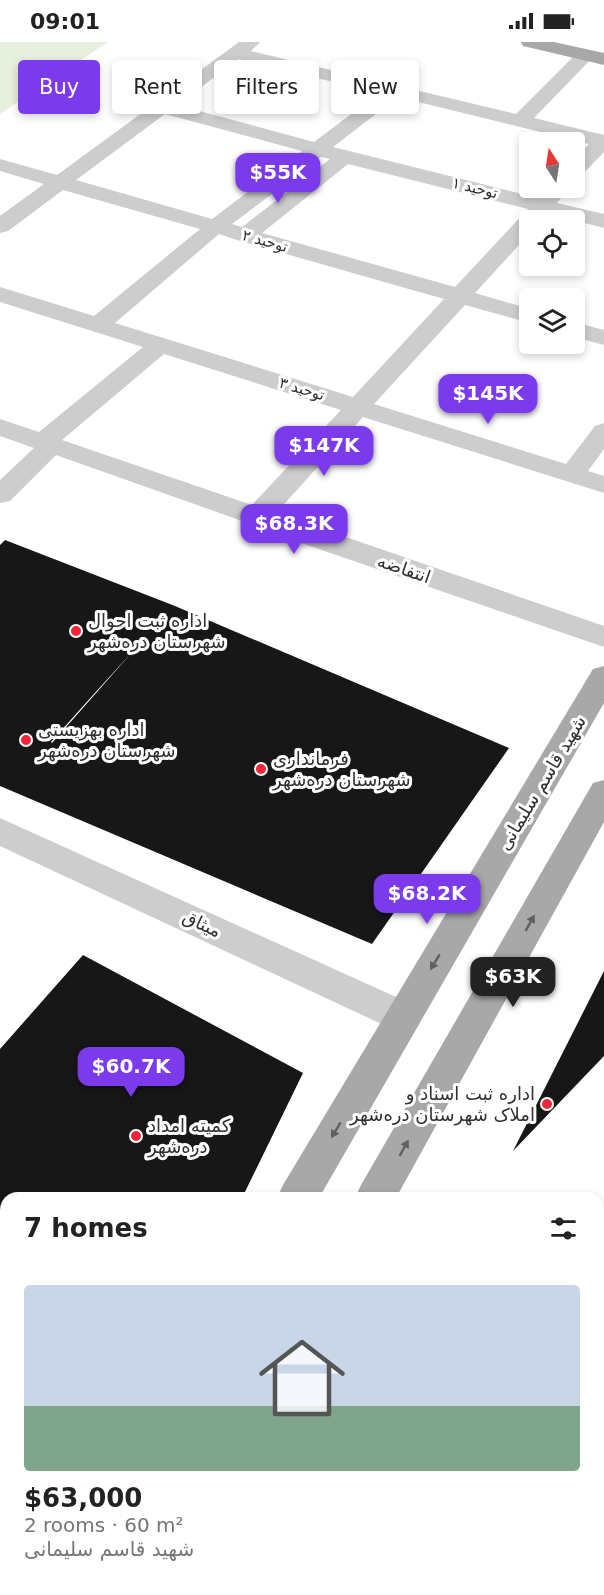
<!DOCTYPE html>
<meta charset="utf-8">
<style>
body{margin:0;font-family:"DejaVu Sans","Noto Naskh Arabic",sans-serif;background:#f6f6f6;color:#222;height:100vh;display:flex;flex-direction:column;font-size:22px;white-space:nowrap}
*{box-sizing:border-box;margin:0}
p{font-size:20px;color:#767676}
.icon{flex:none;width:33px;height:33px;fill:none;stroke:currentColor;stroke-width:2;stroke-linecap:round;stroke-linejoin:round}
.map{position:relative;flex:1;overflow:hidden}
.sheet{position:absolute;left:0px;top:1150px;width:604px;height:404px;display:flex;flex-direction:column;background:#fff;border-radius:18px 18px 0 0;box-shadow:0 3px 9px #0003}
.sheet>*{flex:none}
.hud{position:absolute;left:18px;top:18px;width:568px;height:54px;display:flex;gap:12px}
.needle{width:39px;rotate:348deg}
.buttons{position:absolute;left:519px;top:90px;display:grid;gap:12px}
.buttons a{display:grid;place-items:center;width:66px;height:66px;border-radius:6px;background:#fff;box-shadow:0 3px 9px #0003;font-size:30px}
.price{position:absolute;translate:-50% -51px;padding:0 14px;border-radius:12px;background:#7c3aed;color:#fff;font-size:20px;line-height:39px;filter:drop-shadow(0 2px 3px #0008)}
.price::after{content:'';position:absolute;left:50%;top:36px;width:18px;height:14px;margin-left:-9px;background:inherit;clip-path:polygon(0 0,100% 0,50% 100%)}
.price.current{background:#222;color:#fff}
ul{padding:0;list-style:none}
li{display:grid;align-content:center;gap:12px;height:318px;padding:0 24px}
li+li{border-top:2px solid #e0e0e0}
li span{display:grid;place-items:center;height:186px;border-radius:6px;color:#555}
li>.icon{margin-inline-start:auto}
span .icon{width:108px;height:108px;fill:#fffc;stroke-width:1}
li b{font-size:26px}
h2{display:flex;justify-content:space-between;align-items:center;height:72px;padding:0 24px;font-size:26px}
.tag{padding:0 21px;border-radius:6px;background:#fff;box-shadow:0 3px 9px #0003;font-size:21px;line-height:54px}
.tag.current{background:#7c3aed;color:#fff}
.status{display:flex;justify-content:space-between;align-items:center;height:42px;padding:0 30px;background:#fff;direction:ltr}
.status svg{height:16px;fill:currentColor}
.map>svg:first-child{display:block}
.green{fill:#e7efdd}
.building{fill:#171717;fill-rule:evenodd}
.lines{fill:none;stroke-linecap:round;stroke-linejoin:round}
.minor{fill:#cdcdcd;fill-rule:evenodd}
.major{fill:#a8a8a8;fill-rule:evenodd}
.oneway{fill:#606060}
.poi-dot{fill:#f62437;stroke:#fff;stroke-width:2}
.labels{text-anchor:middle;stroke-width:6;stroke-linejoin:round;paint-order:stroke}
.far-street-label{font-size:15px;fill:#303030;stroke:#fff}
.street-label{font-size:18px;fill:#303030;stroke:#fff}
.poi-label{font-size:18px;fill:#303030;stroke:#fff;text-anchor:start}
</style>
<div class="status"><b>09:01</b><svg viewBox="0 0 49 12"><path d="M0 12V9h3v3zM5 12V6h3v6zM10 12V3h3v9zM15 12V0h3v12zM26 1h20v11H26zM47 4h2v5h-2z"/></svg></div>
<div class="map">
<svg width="604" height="1553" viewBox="0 0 604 1553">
<rect width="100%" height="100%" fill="#fff"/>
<!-- green -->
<path class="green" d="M 0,0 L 108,0 L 0,72 Z"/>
<!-- building -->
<path class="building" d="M 5,498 L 175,564 L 509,706 L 372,902 L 0,744 L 0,503 ZM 134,608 L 52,701 L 51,700 L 93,653 Z
M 83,913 L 303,1031 L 242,1156 L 6,1156 L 6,1200 L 0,1196 L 0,1007 Z
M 604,929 L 604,1014 L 513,1109 Z"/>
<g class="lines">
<!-- minor -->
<path class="minor" d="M 239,0 L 260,0 L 251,9 L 516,72 L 579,9 L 593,9 L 595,13 L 534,76 L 604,93 L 604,110 L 581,134 L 574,136 L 574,117 L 589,102 L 398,55 L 333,105 L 538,156 L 547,146 L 563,146 L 566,150 L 557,161 L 604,172 L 604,186 L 547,171 L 541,178 L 530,178 L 530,191 L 475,251 L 530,267 L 530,281 L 465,263 L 374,362 L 566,422 L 595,384 L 604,381 L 604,407 L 588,429 L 604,434 L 604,451 L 363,375 L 276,471 L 604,584 L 604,605 L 246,482 L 245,480 L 56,413 L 10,459 L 0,461 L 0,438 L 34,406 L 0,394 L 0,377 L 39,390 L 143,305 L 0,260 L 0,245 L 94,274 L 200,187 L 63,148 L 8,189 L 0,191 L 0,174 L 44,142 L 0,129 L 0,117 L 57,133 ZM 239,17 L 379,51 L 314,100 L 177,63 ZM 165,72 L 302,109 L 212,177 L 76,138 ZM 321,115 L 330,117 L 242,185 L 232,182 ZM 348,122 L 528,167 L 455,245 L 262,191 ZM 219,192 L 237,198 L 444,257 L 353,355 L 115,281 ZM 164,312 L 341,368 L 252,463 L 62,398 Z
M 574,280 L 604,288 L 604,303 L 574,295 Z
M 0,776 L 416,964 L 421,975 L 416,986 L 403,991 L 390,986 L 0,804 Z"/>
<!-- major -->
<path class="major" d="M 521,0 L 554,0 L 604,11 L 604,23 L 523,4 Z
M 604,624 L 604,661 L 319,1156 L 277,1156 L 283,1143 L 593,627 Z
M 604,738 L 604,780 L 396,1156 L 355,1156 L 361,1143 L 593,741 Z
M 95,1548 L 143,1548 L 141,1553 L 93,1553 Z
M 183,1548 L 231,1548 L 229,1553 L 181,1553 Z"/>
</g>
<!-- one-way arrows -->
<defs><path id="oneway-solid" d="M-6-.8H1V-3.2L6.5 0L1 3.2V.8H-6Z" transform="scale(1.5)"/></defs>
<g class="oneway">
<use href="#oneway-solid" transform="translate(530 881) rotate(-61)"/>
<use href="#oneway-solid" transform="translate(435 920) rotate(121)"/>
<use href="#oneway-solid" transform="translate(336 1088) rotate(121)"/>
<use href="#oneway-solid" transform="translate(404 1106) rotate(-61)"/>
</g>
<!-- markers -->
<g class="poi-dot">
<circle cx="76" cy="589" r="6"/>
<circle cx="26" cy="698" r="6"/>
<circle cx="261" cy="727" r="6"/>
<circle cx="547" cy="1062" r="6"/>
<circle cx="136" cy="1094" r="6"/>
</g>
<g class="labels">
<!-- far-street labels -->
<g class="far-street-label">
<text transform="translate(475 146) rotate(14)" y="5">توحید ۱</text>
<text transform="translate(265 199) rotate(16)" y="5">توحید ۲</text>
<text transform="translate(302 347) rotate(17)" y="5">توحید ۳</text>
</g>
<!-- street labels -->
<g class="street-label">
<text transform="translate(404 527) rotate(19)" y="6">انتفاضه</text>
<text transform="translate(542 741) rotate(-59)" y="6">شهید قاسم سلیمانی</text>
<text transform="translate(202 882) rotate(25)" y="6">میثاق</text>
</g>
<!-- poi labels -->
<g class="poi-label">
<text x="88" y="585">اداره ثبت احوال<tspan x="88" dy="21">شهرستان دره‌شهر</tspan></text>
<text x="38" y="694">اداره بهزیستی<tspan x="38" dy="21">شهرستان دره‌شهر</tspan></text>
<text x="273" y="723">فرمانداری<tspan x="273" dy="21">شهرستان دره‌شهر</tspan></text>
<text x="535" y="1058" text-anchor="end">اداره ثبت اسناد و<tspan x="535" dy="21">املاک شهرستان دره‌شهر</tspan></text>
<text x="148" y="1090">کمیته امداد<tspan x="148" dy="21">دره‌شهر</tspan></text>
</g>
</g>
</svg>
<div class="buttons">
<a><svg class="needle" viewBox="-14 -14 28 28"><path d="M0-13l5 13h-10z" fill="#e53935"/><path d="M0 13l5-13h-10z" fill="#767676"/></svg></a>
<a><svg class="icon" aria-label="locate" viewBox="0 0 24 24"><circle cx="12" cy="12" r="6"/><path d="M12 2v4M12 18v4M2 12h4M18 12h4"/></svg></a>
<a><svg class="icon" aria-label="layers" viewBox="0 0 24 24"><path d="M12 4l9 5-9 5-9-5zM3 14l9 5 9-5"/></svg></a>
</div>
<b class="price" style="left:278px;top:162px">$55K</b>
<b class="price" style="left:488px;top:383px">$145K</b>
<b class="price" style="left:324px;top:435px">$147K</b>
<b class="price" style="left:294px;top:513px">$68.3K</b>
<b class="price" style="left:427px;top:883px">$68.2K</b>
<b class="price current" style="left:513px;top:966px">$63K</b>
<b class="price" style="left:131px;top:1056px">$60.7K</b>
<div class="hud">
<a class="tag current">Buy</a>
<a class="tag">Rent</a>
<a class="tag">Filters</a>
<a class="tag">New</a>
</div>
<section class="sheet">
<h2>7 homes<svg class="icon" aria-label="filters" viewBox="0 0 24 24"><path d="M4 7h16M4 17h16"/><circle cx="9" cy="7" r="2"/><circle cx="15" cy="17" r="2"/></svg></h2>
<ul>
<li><span style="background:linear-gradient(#c9d6e8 65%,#7fa58c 0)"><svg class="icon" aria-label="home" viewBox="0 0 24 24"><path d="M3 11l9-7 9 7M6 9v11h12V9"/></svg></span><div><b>$63,000</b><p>2 rooms · 60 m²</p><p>شهید قاسم سلیمانی</p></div></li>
</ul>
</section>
</div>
